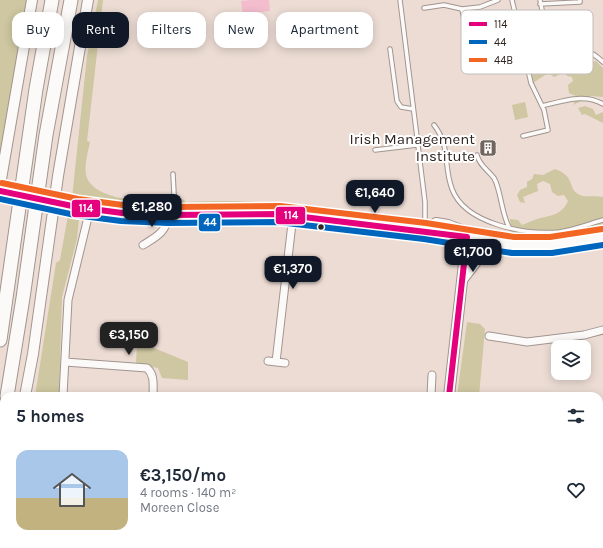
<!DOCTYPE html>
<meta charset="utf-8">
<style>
body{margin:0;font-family:Karla,sans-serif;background:#f2f2f3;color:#1f2937;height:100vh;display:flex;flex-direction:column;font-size:15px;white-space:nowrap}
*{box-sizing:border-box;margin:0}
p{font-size:13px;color:#747a83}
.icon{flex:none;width:22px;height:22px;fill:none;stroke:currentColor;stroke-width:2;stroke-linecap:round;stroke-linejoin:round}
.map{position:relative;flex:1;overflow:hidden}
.details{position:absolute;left:0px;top:392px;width:603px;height:156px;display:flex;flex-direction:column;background:#fff;border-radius:12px 12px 0 0;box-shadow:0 2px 10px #0003}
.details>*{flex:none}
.hud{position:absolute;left:12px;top:12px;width:400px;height:36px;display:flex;gap:8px}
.buttons{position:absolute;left:551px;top:340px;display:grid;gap:8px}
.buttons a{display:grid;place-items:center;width:40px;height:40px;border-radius:8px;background:#fff;box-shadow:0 2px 10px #0003;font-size:20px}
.price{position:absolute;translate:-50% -34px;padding:0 9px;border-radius:8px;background:#111827;color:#fff;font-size:13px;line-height:26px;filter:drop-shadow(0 1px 2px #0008)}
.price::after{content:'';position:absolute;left:50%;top:24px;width:12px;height:9px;margin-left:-6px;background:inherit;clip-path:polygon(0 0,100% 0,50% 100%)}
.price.current{background:#222;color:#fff}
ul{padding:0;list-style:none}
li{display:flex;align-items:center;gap:12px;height:100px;padding:0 16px}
li span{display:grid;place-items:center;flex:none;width:112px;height:80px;border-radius:12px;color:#555}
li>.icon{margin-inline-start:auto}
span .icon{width:48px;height:48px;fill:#fffc;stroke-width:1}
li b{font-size:17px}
h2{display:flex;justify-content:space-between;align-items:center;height:48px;padding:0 16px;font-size:17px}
.chip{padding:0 14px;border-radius:12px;background:#fff;box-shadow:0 2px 10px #0003;font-size:14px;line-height:36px}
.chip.current{background:#111827;color:#fff}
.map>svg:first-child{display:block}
.green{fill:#cec7a1}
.water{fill:#f3bdce}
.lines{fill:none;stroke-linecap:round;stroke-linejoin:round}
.lane-casing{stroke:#a1958f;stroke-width:5.5}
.street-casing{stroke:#a1958f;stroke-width:9}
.secondary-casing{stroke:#a1958f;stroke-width:12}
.highway-casing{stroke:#a1958f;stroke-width:15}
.lane{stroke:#fcfaf9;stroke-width:3.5}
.street{stroke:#fcfaf9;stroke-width:7}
.secondary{stroke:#fcfaf9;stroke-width:10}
.highway{stroke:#fcfaf9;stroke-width:13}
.secondary-bridge-casing{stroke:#a1958f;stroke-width:12;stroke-linecap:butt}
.secondary-bridge{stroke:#fcfaf9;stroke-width:10}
.bus-1-casing{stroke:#fff;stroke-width:9}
.bus-2-casing{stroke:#fff;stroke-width:9}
.bus-3-casing{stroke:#fff;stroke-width:9}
.bus-1{stroke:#e5007d;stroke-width:6}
.bus-2{stroke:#0065bd;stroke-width:6}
.bus-3{stroke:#f26522;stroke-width:6}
.bus-dot{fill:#2f251f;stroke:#fff;stroke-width:1.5}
.labels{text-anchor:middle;stroke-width:4;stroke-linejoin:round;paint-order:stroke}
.poi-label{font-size:15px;fill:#2f251f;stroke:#fff;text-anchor:end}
.key{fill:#fff;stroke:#c1bebc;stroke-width:1}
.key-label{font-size:11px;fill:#2f251f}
.line-badge{stroke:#fff;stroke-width:1.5}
.badge-label{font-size:11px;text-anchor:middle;font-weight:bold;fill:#fff}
</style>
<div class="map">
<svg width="603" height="548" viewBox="0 0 603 548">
<rect width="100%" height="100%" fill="#ecdcd4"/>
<!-- green -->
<path class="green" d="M 0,0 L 27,0 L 0,157 Z
M 98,0 L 103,0 L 87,141 L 90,142 C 88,152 83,168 87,178 C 96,200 144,202 164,202 L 168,197 L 171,197 L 167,205 L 72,198 L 87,56 Z
M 572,52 L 577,57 L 582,57 L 586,60 L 584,67 L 590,68 L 591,62 L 596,61 L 603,68 L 603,97 L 591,96 L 573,105 L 578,97 L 569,93 L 568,85 L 573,81 L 572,77 L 567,76 L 565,72 L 554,77 L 550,74 L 545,75 L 533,83 L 528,68 L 533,64 L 544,64 L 545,72 L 553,69 L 555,64 L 559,61 L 554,59 L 550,60 L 547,58 L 550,54 Z
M 525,102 L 528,117 L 515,120 L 512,105 Z
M 585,106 L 593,109 L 596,115 L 603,112 L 603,123 L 585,114 L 582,115 L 578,108 Z
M 555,169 C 576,177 567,187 578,194 C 584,198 595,195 603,197 L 603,231 C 575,240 541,240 512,237 L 510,219 L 518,220 L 522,225 C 527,223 532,221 537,219 C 551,215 561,216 568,201 L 564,195 L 558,196 L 552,192 L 550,184 L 543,181 L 537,184 L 538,191 L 523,197 L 525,203 L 520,202 L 517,195 L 520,190 L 527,187 L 527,182 L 532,179 L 534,174 L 543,175 Z
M 179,197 L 186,202 C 229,200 269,201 312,208 L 246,203 L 183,206 Z
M 68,215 L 76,216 L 79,219 L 77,239 L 62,297 L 59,396 L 35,396 L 56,263 L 60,260 Z
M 467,322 L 480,324 L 485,329 L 479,396 L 457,396 Z
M 137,341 L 188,362 L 188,380 L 162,378 L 158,368 L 136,364 Z"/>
<!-- water -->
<path class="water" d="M 251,0 L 269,0 L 270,11 L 243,14 L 241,1 Z"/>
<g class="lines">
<defs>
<path id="lane" d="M 400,0 L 425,202 L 425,228
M 512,0 L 531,83 L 544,110 L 548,130 L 523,136
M 540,0 L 550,49 C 570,58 579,39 603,62
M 540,4 L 580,2 L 580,0
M 424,8 L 444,5 L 462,9 L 480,7 L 498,0
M 462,9 L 472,67 L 467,69
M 390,49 L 397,101 L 401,107 L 413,109
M 542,106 C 562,101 584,93 603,104
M 434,125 C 451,147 443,165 452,189 C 465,224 525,235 559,232 C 573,230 589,224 603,220
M 375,150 L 417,145
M 477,155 C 479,165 488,170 494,178 C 501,190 501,212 509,227
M 173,174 L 175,214
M 467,544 L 468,548
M 89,548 L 90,544
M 173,548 L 174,544"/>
<path id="street" d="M 143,245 C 156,237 167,232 168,215
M 489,336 L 527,342 L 584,335 L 603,330
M 268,361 L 285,363
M 65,362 L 147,368 C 155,375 153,386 153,396
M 276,362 L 293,215
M 63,396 L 68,300 L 90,209
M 431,396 L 432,375
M 599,415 L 603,416
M 34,548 L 66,547
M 132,548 L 132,544
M 213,548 L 213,544
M 374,548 L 374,544"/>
<path id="secondary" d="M 0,185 L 32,0
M 77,207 L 154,215 L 279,214 L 529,246 L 551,245 L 603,237
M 425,231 L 436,223 L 448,225 L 474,235
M 462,280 L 481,255 L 510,245
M 25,396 L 33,354 L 58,176 L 88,0
M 449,396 L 467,237
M 0,516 L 4,497
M 432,548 L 433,544"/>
<path id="highway" d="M 0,340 L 36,89 L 52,0
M 7,396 L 23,298 L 46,135 L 71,0
M 0,443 L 4,418"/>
</defs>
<!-- lane casing -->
<use href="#lane" class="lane-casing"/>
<!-- street casing -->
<use href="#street" class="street-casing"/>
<!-- secondary casing -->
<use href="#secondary" class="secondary-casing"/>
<!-- highway casing -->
<use href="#highway" class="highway-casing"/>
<!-- lane -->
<use href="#lane" class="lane"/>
<!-- street -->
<use href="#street" class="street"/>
<!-- secondary -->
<use href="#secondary" class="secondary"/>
<!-- highway -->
<use href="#highway" class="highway"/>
<defs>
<path id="secondary-bridge" d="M 0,191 L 77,207"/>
</defs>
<!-- secondary-bridge casing -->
<use href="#secondary-bridge" class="secondary-bridge-casing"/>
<!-- secondary-bridge -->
<use href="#secondary-bridge" class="secondary-bridge"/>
<defs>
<path id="bus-1" d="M 0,191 L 77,207 L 122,213 L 168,215 L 279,214 L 467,237
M 449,396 L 467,237"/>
<path id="bus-2" d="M 0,199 L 75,215 L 121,221 L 168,223 L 278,222 L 424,239 L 512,253 L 552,253 L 603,245"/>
<path id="bus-3" d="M 2,183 L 78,199 L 123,205 L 168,207 L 280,206 L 426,223 L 514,237 L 550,237 L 602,229"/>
</defs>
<!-- bus-1 casing -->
<use href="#bus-1" class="bus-1-casing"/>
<!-- bus-2 casing -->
<use href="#bus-2" class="bus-2-casing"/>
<!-- bus-3 casing -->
<use href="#bus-3" class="bus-3-casing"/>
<!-- bus-1 -->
<use href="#bus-1" class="bus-1"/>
<!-- bus-2 -->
<use href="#bus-2" class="bus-2"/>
<!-- bus-3 -->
<use href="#bus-3" class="bus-3"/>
</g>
<!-- icons -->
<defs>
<symbol id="building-square" viewBox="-11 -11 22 22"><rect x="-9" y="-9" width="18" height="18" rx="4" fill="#71655e" stroke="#fff"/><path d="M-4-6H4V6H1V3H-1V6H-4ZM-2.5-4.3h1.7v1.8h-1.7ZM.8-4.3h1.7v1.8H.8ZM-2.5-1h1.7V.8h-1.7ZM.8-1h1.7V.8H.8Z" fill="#fff"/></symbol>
</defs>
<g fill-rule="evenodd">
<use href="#building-square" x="478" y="138" width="20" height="20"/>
</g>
<!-- markers -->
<circle class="bus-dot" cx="321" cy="227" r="3.5"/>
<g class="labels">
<!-- poi labels -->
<g class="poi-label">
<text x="475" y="144">Irish Management<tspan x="475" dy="17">Institute</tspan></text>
</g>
</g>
<!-- legend -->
<rect x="461" y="10" width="132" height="64" rx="6" class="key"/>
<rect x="469" y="22" width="18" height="4" fill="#e5007d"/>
<rect x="469" y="40" width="18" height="4" fill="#0065bd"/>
<rect x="469" y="58" width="18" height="4" fill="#f26522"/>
<g class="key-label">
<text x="494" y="28">114</text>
<text x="494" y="46">44</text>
<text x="494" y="64">44B</text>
</g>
<g class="line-badge">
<rect x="71" y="199" width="30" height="19" rx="4" fill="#e5007d"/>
<rect x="275" y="206" width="31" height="19" rx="4" fill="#e5007d"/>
<rect x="198" y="213" width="23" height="19" rx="4" fill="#0065bd"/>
</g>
<g class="badge-label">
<text x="86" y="212">114</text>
<text x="291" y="219">114</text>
<text x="210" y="226">44</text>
</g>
</svg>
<div class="buttons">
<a><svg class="icon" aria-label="layers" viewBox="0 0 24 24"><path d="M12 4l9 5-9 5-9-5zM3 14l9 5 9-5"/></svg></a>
</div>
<b class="price" style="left:375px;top:214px">€1,640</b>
<b class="price" style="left:152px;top:228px">€1,280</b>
<b class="price" style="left:473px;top:273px">€1,700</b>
<b class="price" style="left:293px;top:290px">€1,370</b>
<b class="price current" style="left:129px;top:356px">€3,150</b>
<div class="hud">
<a class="chip">Buy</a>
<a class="chip current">Rent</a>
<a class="chip">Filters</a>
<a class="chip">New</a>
<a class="chip">Apartment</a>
</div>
<section class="details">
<h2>5 homes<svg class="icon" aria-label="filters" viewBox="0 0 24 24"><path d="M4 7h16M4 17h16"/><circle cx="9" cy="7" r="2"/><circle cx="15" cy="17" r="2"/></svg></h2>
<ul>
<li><span style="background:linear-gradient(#a9c7e8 60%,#c2b280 0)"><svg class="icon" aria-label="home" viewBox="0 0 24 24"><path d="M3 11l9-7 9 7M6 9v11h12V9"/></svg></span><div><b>€3,150/mo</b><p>4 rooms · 140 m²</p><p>Moreen Close</p></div><svg class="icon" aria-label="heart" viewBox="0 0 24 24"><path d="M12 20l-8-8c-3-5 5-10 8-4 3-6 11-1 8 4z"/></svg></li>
</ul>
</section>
</div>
